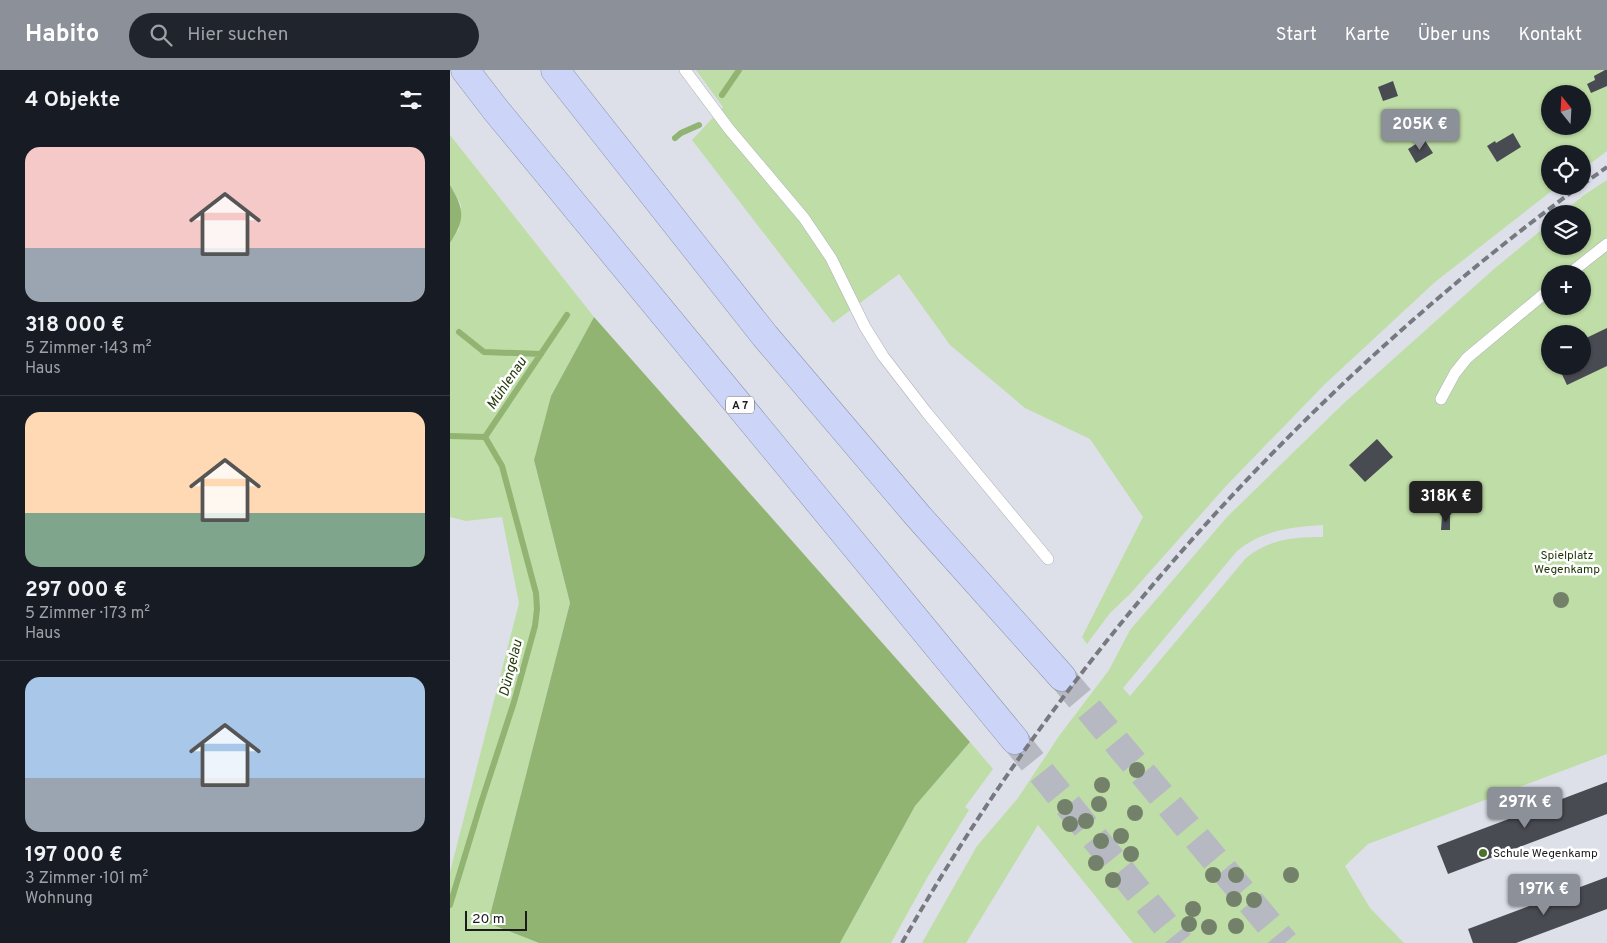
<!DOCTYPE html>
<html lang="de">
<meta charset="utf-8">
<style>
body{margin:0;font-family:Overpass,sans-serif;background:#20242c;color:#f1f3f6;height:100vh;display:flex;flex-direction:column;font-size:19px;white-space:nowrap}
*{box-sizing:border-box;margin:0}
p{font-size:16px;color:#9ea1a6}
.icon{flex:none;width:28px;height:28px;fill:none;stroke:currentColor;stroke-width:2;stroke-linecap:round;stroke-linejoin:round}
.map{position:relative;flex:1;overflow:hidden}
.sheet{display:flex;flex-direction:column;background:#171b24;width:450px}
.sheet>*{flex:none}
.needle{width:32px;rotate:342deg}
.tools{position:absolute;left:1091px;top:15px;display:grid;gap:10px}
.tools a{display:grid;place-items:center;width:50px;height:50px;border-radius:50%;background:#171b24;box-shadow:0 1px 4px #0004;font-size:25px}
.scale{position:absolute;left:15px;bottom:12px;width:62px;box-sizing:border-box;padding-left:5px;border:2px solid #1c1c20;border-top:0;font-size:14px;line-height:18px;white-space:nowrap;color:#1c1c20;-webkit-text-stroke:4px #fff;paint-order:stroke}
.price{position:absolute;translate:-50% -42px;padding:0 11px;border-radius:5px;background:#8c9099;color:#fff;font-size:16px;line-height:32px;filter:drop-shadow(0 1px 2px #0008)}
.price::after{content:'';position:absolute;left:50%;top:30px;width:15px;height:11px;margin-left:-8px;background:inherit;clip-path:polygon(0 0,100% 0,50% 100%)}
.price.current{background:#222;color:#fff}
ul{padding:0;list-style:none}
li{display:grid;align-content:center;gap:10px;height:265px;padding:0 25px}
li+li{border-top:1px solid #363941}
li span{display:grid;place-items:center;height:155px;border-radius:15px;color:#555}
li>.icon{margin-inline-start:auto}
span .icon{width:90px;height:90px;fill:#fffc;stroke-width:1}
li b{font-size:21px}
h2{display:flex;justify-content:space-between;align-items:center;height:60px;padding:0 25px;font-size:21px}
header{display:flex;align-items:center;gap:30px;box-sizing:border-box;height:70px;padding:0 25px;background:#8c9099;color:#fff}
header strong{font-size:24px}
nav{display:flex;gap:28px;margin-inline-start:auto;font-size:18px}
.search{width:350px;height:45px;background:#20242c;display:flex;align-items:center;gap:12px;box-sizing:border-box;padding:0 18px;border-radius:28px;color:#9ea1a6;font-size:19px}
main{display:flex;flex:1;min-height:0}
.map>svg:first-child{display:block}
.green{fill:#bfdda6;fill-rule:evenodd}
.water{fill:#91b472}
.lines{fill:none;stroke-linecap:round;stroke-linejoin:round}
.stream{stroke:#91b472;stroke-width:6}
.building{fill:#494b52}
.highway-tunnel{stroke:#b6b9c1;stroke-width:28;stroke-dasharray:28 14;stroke-linecap:butt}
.lane-casing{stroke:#adb0b8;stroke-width:12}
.highway-casing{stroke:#8e94ac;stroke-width:29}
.lane{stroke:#fff;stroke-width:11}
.highway{stroke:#ccd5f7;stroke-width:28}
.rail{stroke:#787980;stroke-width:4;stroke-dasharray:8 4;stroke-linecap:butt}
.tree{fill:#74816a}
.poi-dot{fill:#4d7129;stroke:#fff;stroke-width:2}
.labels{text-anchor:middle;stroke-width:5;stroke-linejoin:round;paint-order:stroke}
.shield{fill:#fff;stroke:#606063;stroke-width:1}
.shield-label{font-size:11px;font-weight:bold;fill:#1c1c20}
.park-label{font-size:12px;fill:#1e3403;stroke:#fff}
.poi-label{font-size:12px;fill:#1c1c20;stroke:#fff;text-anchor:start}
.water-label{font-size:14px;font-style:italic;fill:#243a0a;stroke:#fff}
</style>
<header>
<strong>Habito</strong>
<div class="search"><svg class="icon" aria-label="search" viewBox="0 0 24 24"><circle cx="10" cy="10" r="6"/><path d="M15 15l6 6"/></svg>Hier suchen</div>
<nav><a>Start</a><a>Karte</a><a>Über uns</a><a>Kontakt</a></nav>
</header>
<main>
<section class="sheet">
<h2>4 Objekte<svg class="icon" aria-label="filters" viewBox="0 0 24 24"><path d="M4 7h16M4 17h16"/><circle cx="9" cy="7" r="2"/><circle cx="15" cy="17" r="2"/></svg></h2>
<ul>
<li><span style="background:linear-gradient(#f6c9c9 65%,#9aa5b1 0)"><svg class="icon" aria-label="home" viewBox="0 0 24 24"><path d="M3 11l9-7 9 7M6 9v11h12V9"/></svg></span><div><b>318 000 €</b><p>5 Zimmer · 143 m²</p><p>Haus</p></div></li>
<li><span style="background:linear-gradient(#ffd9b3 65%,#7fa58c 0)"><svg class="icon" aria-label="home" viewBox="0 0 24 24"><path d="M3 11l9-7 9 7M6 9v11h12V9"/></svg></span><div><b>297 000 €</b><p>5 Zimmer · 173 m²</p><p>Haus</p></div></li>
<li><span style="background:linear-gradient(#a9c7e8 65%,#9aa5b1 0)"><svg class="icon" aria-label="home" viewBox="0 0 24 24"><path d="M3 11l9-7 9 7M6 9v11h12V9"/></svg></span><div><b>197 000 €</b><p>3 Zimmer · 101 m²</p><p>Wohnung</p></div></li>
</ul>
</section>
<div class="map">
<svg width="1157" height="873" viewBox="0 0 1157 873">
<rect width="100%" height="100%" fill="#dde0e9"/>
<!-- green -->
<path class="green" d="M 246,0 L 1157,0 L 1157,81 L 1133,99 L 1132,84 L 1100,84 L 1100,116 L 1108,116 L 985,212 L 874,315 L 776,416 L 680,524 L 660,543 L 637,574 L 632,567 L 693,447 L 640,369 L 575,338 L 500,275 L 449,204 L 383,253 L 242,70 L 273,37 ZM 1100,24 L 1132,24 L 1132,56 L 1100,56 Z
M 0,65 L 144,247 L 101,326 L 84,390 L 120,533 L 38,853 L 89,873 L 0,873 L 0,802 L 69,533 L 52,447 L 16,451 L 0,447 L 0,173 L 9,159 L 11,135 L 0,115 Z
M 1157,110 L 1157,684 L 918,774 L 895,796 L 920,838 L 954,873 L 683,873 L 588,755 L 516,873 L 472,873 L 527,776 L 568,728 L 609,666 L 659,600 L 680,560 L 777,447 L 893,334 L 1044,199 L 1100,153 L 1100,176 L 1132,176 L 1132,144 L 1111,144 L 1134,125 ZM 1100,204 L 1132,204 L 1132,236 L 1100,236 ZM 1100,264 L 1132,264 L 1132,296 L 1100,296 ZM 873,455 L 873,467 C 844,467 819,469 796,488 L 680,626 L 673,618 L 787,481 C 813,460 841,457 873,455 Z
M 520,672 L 543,699 L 515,737 L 519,740 L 477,808 L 441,873 L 390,873 L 465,736 Z"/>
<!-- water -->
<path class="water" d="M 0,115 C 14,139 16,149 0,173 Z
M 144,247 L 520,672 L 465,736 L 390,873 L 89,873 L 38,853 L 120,533 L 84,390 L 101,326 Z"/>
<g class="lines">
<!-- stream -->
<path class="stream" d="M 272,25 L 289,0
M 225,68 L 231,63 L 249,55
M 9,262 L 34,282 L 91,284
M 0,366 L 35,367 L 117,245
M 0,835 L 31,733 L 64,632 L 85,556 L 87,539 L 86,523 L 52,396 L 35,367"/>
</g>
<!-- building -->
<path class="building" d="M 1155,0 L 1157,0 L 1157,16 L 1141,23 L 1137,14 L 1145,10 L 1144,6 Z
M 943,11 L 948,26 L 933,31 L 928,17 Z
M 1063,63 L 1071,77 L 1047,92 L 1037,76 L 1045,71 L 1046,73 Z
M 974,69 L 983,83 L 966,93 L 958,79 Z
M 1157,258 L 1157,296 L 1117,315 L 1108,296 L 1132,296 L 1132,270 Z
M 927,369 L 943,387 L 915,412 L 899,395 Z
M 966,431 L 976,431 L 977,441 L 966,441 Z
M 992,446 L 1000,446 L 1000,460 L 991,460 Z
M 1157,712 L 1157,744 L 998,804 L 987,776 Z
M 1157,807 L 1157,839 L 1066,873 L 1023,873 L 1018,859 Z"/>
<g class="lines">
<!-- highway-tunnel -->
<path class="highway-tunnel" d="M 612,607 L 835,873
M 565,670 L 730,873"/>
<defs>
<path id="lane" d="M 235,0 L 279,59 L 354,148 L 381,188 L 415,257 L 433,286 L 477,343 L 598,489
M 1119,204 L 1157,174
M 991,329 L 1005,303 L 1017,288 L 1100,219"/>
<path id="highway" d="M 15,0 L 45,39 L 565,670
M 105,0 L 315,266 L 468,446 L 612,607"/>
</defs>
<!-- lane casing -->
<use href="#lane" class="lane-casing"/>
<!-- highway casing -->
<use href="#highway" class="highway-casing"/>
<!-- lane -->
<use href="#lane" class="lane"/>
<!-- highway -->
<use href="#highway" class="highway"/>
<!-- rail -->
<path class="rail" d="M 1132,115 L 1157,97
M 452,873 C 618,580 859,314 1130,116"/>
</g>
<!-- trees -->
<g class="tree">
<circle cx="1111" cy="530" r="8"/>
<circle cx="687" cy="700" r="8"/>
<circle cx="652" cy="715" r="8"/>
<circle cx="649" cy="734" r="8"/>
<circle cx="615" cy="737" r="8"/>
<circle cx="685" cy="743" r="8"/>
<circle cx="636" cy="751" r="8"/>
<circle cx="620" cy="754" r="8"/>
<circle cx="671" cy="766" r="8"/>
<circle cx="651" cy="771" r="8"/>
<circle cx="681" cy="784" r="8"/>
<circle cx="646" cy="793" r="8"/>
<circle cx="763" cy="805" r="8"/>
<circle cx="786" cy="805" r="8"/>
<circle cx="841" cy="805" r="8"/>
<circle cx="663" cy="810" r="8"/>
<circle cx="784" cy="829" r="8"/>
<circle cx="804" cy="830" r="8"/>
<circle cx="743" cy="839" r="8"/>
<circle cx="739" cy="854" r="8"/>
<circle cx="786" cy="856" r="8"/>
<circle cx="759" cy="857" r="8"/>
</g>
<!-- markers -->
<circle class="poi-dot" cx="1033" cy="783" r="5"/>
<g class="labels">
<!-- shield labels -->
<rect class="shield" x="276" y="326.5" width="28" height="17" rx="4"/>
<g class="shield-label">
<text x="290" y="339">A 7</text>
</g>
<!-- park labels -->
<g class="park-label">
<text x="1117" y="489">Spielplatz<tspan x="1117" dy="14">Wegenkamp</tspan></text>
</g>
<!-- poi labels -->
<g class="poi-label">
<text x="1043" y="787">Schule Wegenkamp</text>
</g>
<!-- water labels -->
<g class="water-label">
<text transform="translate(56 313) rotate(-56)" y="5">Mühlenau</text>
<text transform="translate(60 598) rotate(-76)" y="5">Düngelau</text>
</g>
</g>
</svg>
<div class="tools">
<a><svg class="needle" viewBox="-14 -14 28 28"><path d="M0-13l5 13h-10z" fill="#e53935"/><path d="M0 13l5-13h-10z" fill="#9ea1a6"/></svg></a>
<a><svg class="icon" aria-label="locate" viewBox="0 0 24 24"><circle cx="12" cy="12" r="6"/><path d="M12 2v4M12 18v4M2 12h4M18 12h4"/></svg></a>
<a><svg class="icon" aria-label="layers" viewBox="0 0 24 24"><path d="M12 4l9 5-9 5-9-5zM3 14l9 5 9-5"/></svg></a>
<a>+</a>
<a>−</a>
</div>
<div class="scale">20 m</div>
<b class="price" style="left:970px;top:81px">205K €</b>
<b class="price current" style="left:996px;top:453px">318K €</b>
<b class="price" style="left:1075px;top:759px">297K €</b>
<b class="price" style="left:1094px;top:846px">197K €</b>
</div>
</main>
